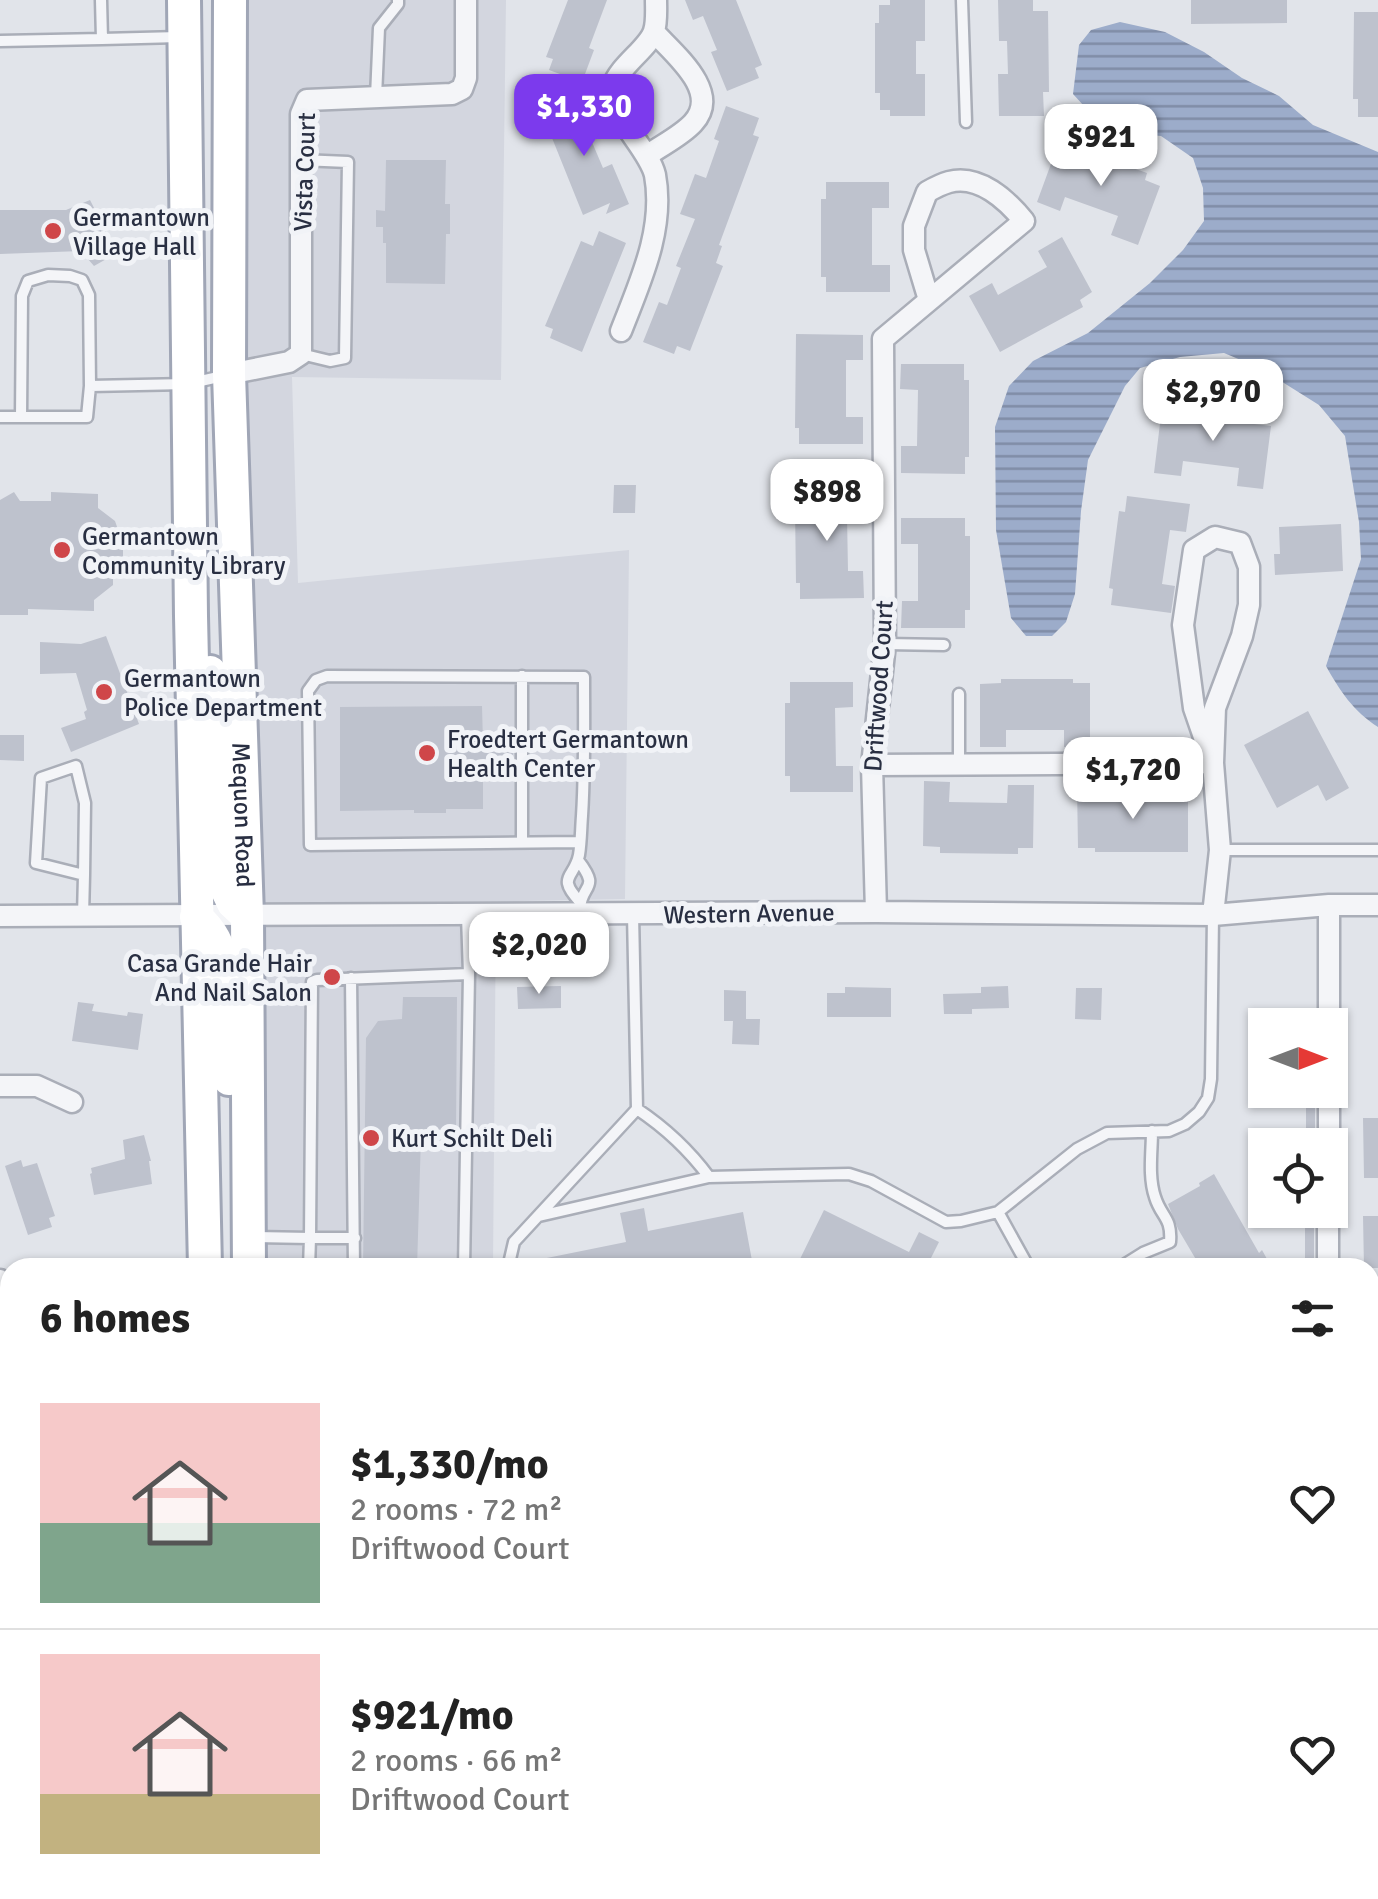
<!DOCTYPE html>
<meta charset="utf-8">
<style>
body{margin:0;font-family:Signika,sans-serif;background:#f2f2f2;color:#222;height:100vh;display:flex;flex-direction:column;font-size:38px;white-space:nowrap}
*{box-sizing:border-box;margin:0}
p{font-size:32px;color:#767676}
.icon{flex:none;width:55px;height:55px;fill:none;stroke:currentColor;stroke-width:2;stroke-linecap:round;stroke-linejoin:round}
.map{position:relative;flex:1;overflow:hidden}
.side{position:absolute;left:0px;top:1258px;width:1380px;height:642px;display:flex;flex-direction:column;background:#fff;border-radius:30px 30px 0 0;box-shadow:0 2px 8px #0004}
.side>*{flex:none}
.needle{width:65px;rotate:90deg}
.tools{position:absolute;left:1248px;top:1008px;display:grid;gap:20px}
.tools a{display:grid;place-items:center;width:100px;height:100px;border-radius:0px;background:#fff;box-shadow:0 2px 8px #0004;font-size:50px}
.price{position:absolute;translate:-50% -85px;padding:0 22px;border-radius:20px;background:#fff;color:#222;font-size:32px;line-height:65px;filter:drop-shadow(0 2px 5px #0008)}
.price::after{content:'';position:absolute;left:50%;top:60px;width:30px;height:22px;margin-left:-15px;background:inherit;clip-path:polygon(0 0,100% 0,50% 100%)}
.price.on{background:#7c3aed;color:#fff}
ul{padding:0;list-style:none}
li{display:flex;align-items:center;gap:30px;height:250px;padding:0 40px}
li+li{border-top:2px solid #e0e0e0}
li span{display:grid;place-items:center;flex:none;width:280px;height:200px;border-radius:0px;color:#555}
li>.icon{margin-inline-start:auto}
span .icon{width:120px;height:120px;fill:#fffc;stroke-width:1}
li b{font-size:42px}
h2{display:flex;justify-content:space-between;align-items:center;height:120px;padding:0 40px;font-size:42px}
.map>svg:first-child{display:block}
.built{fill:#d3d6df}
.water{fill:url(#water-rules)}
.building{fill:#bec2cd}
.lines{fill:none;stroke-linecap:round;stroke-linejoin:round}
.lane-casing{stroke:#aaaeb8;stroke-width:15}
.street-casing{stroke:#aaaeb8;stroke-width:25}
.primary-casing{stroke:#a0a6b6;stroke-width:38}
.path{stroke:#bfc2c9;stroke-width:4;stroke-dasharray:8 8;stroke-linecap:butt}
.lane{stroke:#f4f5f8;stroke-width:10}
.street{stroke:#f4f5f8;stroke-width:20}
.primary{stroke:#fff;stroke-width:32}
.poi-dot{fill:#cf4649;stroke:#f1f3f7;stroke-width:4}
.labels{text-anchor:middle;stroke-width:10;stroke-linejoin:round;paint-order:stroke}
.street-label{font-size:25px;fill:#292f42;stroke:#f1f3f7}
.poi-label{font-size:25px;fill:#292f42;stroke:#f1f3f7;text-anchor:start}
</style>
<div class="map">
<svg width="1378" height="1899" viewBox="0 0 1378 1899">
<defs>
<pattern id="water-rules" width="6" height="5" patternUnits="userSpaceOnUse" patternTransform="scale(2.5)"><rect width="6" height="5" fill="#9cacca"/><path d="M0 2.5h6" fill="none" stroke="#7f8ca6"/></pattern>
</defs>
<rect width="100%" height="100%" fill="#e1e4ea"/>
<!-- built -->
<path class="built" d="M 245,0 L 506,0 L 501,380 L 292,377 L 298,583 L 629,550 L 625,899 L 523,901 L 496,906 L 493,1267 L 266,1267 L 260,862 L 245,619 Z
M 270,1890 L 1310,1890 L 1310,1899 L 270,1899 Z"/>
<!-- water -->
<path class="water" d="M 1120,22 L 1165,32 L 1204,52 L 1242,78 L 1279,96 L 1313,125 L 1378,152 L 1378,727 C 1353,711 1340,691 1326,666 L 1361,559 L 1359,522 L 1345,436 L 1319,405 L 1260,368 L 1224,353 L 1180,357 L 1140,368 L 1125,386 L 1088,460 L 1081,511 L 1075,594 L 1066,622 L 1052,636 L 1026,636 L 1011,618 L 996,530 L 995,427 L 1009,386 L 1033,361 L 1088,333 L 1150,283 L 1183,250 L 1204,221 L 1203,188 L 1193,158 L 1161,136 L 1125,133 L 1095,118 L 1073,94 L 1079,45 L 1091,30 Z"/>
<!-- building -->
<path class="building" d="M 568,0 L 607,0 L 589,48 L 594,50 L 582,82 L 549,70 L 553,59 L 546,57 Z
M 685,0 L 736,0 L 762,65 L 755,68 L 759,78 L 727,91 L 711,52 L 717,50 L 703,16 L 693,20 Z
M 890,0 L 925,0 L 925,41 L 916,41 L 916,74 L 925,74 L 925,116 L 890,116 L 890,110 L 880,110 L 880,93 L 875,93 L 875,23 L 879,23 L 879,5 L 890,5 Z
M 998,0 L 1033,0 L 1033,11 L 1048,11 L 1049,92 L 1043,92 L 1044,116 L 999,116 L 998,74 L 1008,74 L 1007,41 L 999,41 Z
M 1191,0 L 1287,0 L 1287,23 L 1191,24 Z
M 1354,12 L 1378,12 L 1378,117 L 1358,117 L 1358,99 L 1353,99 Z
M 581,97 L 596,132 L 589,135 L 603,168 L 612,164 L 629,204 L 606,214 L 610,203 L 583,215 L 546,123 L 553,120 L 549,111 Z
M 726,106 L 759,118 L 753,135 L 759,137 L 719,245 L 722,246 L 716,263 L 723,266 L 690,351 L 677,346 L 674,354 L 643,342 L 659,302 L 667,305 L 681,268 L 676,266 L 695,219 L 680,214 L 695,174 L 706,178 L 719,141 L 714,139 Z
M 1059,142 L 1147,173 L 1145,180 L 1160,186 L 1138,245 L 1111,235 L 1118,216 L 1065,197 L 1060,211 L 1037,202 Z
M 386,160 L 446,160 L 445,204 L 450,204 L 450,234 L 446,234 L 445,284 L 386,283 L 386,243 L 383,243 L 383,227 L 376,227 L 376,210 L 385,211 Z
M 826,182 L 889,182 L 889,208 L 872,208 L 872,265 L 890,265 L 890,292 L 826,292 L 826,277 L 821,277 L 821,199 L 826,199 Z
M 90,200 L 117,253 L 94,266 L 81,251 L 0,254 L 0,210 L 66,210 Z
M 599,231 L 626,243 L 582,352 L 550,338 L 553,329 L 545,326 L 581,241 L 593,246 Z
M 1062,237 L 1092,292 L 1080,300 L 1083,307 L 1000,352 L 969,296 L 992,283 L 998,295 L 1047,267 L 1038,251 Z
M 796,334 L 863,335 L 863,360 L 846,360 L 846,417 L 863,417 L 863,444 L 799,444 L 799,428 L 795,428 Z
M 901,364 L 964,364 L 964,380 L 969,380 L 969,457 L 965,457 L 965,474 L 901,473 L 901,446 L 917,446 L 918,390 L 900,389 Z
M 1162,407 L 1255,419 L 1254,424 L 1271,426 L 1263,489 L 1237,486 L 1239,468 L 1183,461 L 1181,476 L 1154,473 Z
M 614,485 L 636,485 L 635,513 L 613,513 Z
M 800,489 L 863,489 L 863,516 L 847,516 L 848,571 L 863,571 L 864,598 L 800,599 L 800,583 L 796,583 L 795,506 L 800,506 Z
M 14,492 L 20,501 L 51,501 L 51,492 L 98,494 L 98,508 L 115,521 L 123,544 L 123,557 L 113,577 L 113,585 L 94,600 L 94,611 L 28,609 L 28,615 L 0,615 L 0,500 Z
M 1127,496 L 1190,504 L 1186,532 L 1170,530 L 1162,584 L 1175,586 L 1171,613 L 1111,605 L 1113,589 L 1109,588 L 1119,511 L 1125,512 Z
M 901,518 L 965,518 L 965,536 L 970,536 L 970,610 L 965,610 L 965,628 L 901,628 L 902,601 L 918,601 L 918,544 L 901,544 Z
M 1341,524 L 1343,571 L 1275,575 L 1274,554 L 1280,554 L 1279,527 Z
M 106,636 L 139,724 L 71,752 L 61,728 L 86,719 L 84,712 L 87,710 L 76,673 L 40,674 L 40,642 L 81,644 Z
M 1001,679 L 1073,679 L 1073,683 L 1090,683 L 1090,746 L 1064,747 L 1064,730 L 1006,730 L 1006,747 L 980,747 L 980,684 L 1001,683 Z
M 790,682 L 853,682 L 853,707 L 835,708 L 836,766 L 853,766 L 853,792 L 790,792 L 790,776 L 785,776 L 785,703 L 790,703 Z
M 482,706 L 483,743 L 513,743 L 513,763 L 483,763 L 483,809 L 446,809 L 446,813 L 414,813 L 414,810 L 340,811 L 340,707 Z
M 1308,711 L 1349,788 L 1326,801 L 1318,785 L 1277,808 L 1244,745 Z
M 0,735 L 24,735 L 24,761 L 0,760 Z
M 924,781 L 950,782 L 949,802 L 1007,803 L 1008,785 L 1034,785 L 1033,848 L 1018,848 L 1018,854 L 940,853 L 940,847 L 923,846 Z
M 1162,784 L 1188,784 L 1188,852 L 1095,852 L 1095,848 L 1078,848 L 1077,785 L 1103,785 L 1103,802 L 1162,802 Z
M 561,986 L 561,1008 L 518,1009 L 517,987 Z
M 1008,986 L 1009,1008 L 972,1009 L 972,1014 L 944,1014 L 943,994 L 981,993 L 981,987 Z
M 845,987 L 891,988 L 891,1017 L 827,1017 L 827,993 L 845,993 Z
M 1076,988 L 1102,988 L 1101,1020 L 1075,1019 Z
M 724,990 L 746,991 L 746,1019 L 760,1019 L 759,1045 L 732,1044 L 733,1021 L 724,1021 Z
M 403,997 L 457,997 L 456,1135 L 421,1136 L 417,1268 L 363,1268 L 366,1038 L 378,1021 L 402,1019 Z
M 78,1002 L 94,1004 L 92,1011 L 127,1016 L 128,1012 L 143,1014 L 138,1050 L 72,1041 Z
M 1306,1090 L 1315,1090 L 1315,1145 L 1306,1145 Z
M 1363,1118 L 1378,1118 L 1378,1178 L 1364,1178 Z
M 144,1135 L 151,1161 L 149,1161 L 152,1184 L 94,1195 L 90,1174 L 92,1173 L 91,1168 L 125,1159 L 123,1140 Z
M 21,1160 L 23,1167 L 37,1163 L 55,1216 L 49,1218 L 52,1227 L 28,1235 L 5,1166 Z
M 1214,1174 L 1259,1253 L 1262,1250 L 1272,1268 L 1201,1268 L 1178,1229 L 1168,1204 L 1200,1186 L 1199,1183 Z
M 644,1208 L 648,1231 L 743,1212 L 753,1266 L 533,1268 L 532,1261 L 626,1242 L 620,1213 Z
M 824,1210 L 909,1252 L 919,1232 L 939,1242 L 929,1262 L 940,1268 L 816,1268 L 800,1259 Z
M 1305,1210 L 1314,1210 L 1314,1268 L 1305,1268 Z
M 1363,1216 L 1378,1216 L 1378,1268 L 1364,1268 Z"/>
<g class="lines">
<defs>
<path id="lane" d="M 962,0 L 966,122
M 102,39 L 179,37
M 0,41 L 102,39 L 101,0
M 376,97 L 379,28 L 398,4 L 398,0
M 48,275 L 70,276 L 82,280 L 89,295 L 90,386 L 87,417 L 21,417 L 22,296 L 28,281 Z
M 301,354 L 330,361 L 345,358 L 348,162 L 301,160
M 90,386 L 187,384 L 223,376
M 0,417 L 21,417
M 886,644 L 944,645
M 522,676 L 522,841
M 959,694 L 959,764
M 76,766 L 85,803 L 84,875 L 36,863 L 41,778 Z
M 580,842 L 310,845 L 308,691 L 316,680 L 327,676 L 584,677 C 584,723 585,770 582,816 C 581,829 581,843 579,855 C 574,879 556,876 580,902
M 1220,850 L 1378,850
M 578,860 C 601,890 582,883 580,908
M 467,915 L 469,974
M 83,916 L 84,875
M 351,978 L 354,1268
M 637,1109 C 664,1127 689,1150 709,1177 L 849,1174 L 871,1181 L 946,1222 L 961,1221 L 998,1212 L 1077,1149 L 1107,1133 L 1169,1131 L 1185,1124 L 1199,1112 L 1208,1098 L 1211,1079 L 1213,915
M 998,1212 L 1029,1268
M 539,1216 L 709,1177
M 255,1237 L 310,1238 L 312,982 L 317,980 L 469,974 L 464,1268
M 309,1268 L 310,1238 L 355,1238
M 508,1268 L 514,1242 L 637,1109 L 633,914
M 1119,1268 L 1143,1253 L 1170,1242 C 1172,1217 1161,1217 1155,1197 C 1148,1176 1152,1152 1152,1131
M 332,1890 L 332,1899
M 452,1890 L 452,1899
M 494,1890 L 494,1899
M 671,1890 L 671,1899
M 1125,1890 L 1131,1899"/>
<path id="street" d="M 648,155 C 662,145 681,136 693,123 C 722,92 674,54 654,32
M 621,331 C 640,282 665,229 655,175 C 649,148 606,113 613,86 C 619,66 649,48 654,31 C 657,22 656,9 656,0
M 229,374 L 289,362 L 301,354 L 301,114 L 307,100 L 452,94 L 462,89 L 466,78 L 466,0
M 1213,763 L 1194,708 L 1183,625 L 1194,550 L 1215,537 L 1240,543 L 1249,567 L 1249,605 L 1242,636 L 1215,708 L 1213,763 L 1220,850 L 1213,915
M 872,765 L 1213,763
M 876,912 L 872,765 L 885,644 L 883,339 L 1024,221 C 1007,200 979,174 949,182 C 942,184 934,188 927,192 L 914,226 L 914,250 L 929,300
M 0,916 L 876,912 L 1213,915 L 1329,905 L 1378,905
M 1329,1025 L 1329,905
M 0,1086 L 37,1086 L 72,1102
M 1329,1145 L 1329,1090
M 1328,1268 L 1328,1210
M 0,1280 L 10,1303
M 0,1740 L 10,1739
M 1324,1890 L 1324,1899"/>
<g id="primary">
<path d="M 184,0 L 191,616 L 205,1268"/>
<path id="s1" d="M 230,0 L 229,374 L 247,916 L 249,1268"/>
<path d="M 210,672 L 218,734 L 223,882 L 233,903 L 246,915"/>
<path d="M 196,917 C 231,946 222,981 224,1022 C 224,1041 227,1060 229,1079"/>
<path d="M 229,1890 L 229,1899"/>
<path d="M 255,1890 L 255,1899"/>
<path d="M 202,1899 L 202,1890"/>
</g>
</defs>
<!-- lane casing -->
<use href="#lane" class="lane-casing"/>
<!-- street casing -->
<use href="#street" class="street-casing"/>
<!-- primary casing -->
<use href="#primary" class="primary-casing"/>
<!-- path -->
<path class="path" d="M 0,1516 L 10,1517"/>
<!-- lane -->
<use href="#lane" class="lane"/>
<!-- street -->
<use href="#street" class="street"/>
<!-- primary -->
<use href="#primary" class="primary"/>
</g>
<!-- markers -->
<g class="poi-dot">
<circle cx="53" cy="231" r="10"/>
<circle cx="62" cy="550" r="10"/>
<circle cx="104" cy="692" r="10"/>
<circle cx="427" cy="753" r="10"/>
<circle cx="332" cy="977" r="10"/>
<circle cx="371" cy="1138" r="10"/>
</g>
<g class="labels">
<!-- street labels -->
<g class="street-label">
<text transform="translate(304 172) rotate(-88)" y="9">Vista Court</text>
<text transform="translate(878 686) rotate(-86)" y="9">Driftwood Court</text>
<text dy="9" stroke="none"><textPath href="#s1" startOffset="815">Mequon Road</textPath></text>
<text transform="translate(749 913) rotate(-1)" y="9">Western Avenue</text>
</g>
<!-- poi labels -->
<g class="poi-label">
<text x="73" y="226">Germantown<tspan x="73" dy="29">Village Hall</tspan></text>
<text x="82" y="545">Germantown<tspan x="82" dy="29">Community Library</tspan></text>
<text x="124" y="687">Germantown<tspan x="124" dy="29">Police Department</tspan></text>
<text x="447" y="748">Froedtert Germantown<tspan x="447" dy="29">Health Center</tspan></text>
<text x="312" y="972" text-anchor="end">Casa Grande Hair<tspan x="312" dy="29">And Nail Salon</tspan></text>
<text x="391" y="1147">Kurt Schilt Deli</text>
</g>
</g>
</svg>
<div class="tools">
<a><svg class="needle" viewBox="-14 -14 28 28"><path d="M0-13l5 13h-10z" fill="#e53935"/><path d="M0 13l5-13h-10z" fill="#767676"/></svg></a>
<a><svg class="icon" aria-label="locate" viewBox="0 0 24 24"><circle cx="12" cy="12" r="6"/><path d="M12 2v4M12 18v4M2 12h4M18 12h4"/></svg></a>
</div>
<b class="price on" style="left:584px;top:159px">$1,330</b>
<b class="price" style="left:1101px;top:189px">$921</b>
<b class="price" style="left:1213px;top:444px">$2,970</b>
<b class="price" style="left:827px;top:544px">$898</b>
<b class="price" style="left:1133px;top:822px">$1,720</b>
<b class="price" style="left:539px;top:997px">$2,020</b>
<section class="side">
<h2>6 homes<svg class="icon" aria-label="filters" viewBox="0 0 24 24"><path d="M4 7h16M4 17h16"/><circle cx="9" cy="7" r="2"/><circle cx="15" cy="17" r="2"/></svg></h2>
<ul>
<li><span style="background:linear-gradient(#f6c9c9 60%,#7fa58c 0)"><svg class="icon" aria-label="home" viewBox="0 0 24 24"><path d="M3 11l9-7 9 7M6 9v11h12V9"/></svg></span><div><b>$1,330/mo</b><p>2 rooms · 72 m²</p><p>Driftwood Court</p></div><svg class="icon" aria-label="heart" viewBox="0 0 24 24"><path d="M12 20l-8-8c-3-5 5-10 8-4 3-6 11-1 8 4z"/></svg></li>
<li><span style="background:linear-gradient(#f6c9c9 70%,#c2b280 0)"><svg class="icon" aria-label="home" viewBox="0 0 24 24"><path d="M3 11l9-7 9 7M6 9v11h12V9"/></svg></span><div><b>$921/mo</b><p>2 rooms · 66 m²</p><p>Driftwood Court</p></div><svg class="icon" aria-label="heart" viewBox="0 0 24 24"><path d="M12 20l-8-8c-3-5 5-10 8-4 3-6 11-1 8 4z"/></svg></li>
</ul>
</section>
</div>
